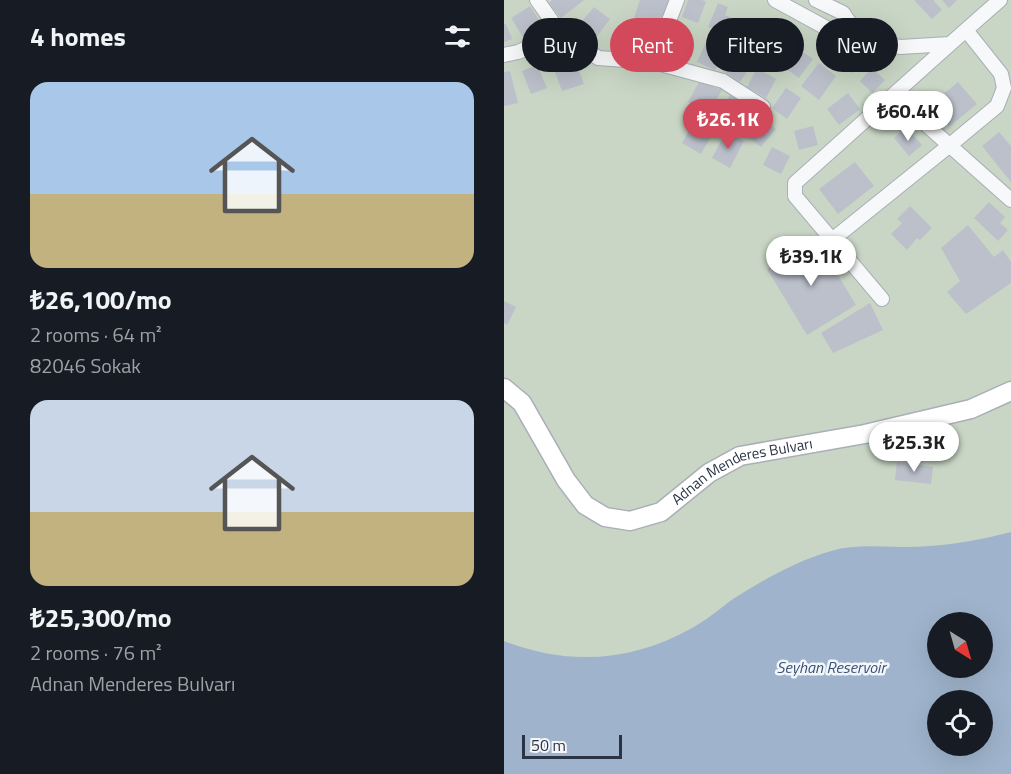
<!DOCTYPE html>
<meta charset="utf-8">
<style>
body{margin:0;font-family:"Titillium Web",sans-serif;background:#20242c;color:#f1f3f6;height:100vh;display:flex;flex-direction:column;font-size:22px;white-space:nowrap}
*{box-sizing:border-box;margin:0}
p{font-size:20px;color:#9ea1a6}
.icon{flex:none;width:33px;height:33px;fill:none;stroke:currentColor;stroke-width:2;stroke-linecap:round;stroke-linejoin:round}
.map{position:relative;flex:1;overflow:hidden}
.details{display:flex;flex-direction:column;background:#171b24;width:504px}
.details>*{flex:none}
.guide{position:absolute;left:18px;top:18px;width:399px;height:54px;display:flex;gap:12px}
.needle{width:39px;rotate:143deg}
.controls{position:absolute;left:423px;top:612px;display:grid;gap:12px}
.controls a{display:grid;place-items:center;width:66px;height:66px;border-radius:50%;background:#171b24;box-shadow:0 6px 24px #0002;font-size:30px}
.scale{position:absolute;left:18px;bottom:15px;width:100px;box-sizing:border-box;padding-left:6px;border:3px solid #2b3445;border-top:0;font-size:16px;line-height:21px;white-space:nowrap;color:#2b3445;-webkit-text-stroke:4px #f4f6f9;paint-order:stroke}
.price{position:absolute;translate:-50% -51px;padding:0 14px;border-radius:21px;background:#fff;color:#222;font-size:20px;line-height:39px;filter:drop-shadow(0 2px 3px #0008)}
.price::after{content:'';position:absolute;left:50%;top:36px;width:18px;height:14px;margin-left:-9px;background:inherit;clip-path:polygon(0 0,100% 0,50% 100%)}
.price.selected{background:#d1495b;color:#fff}
ul{padding:0;list-style:none}
li{display:grid;align-content:center;gap:12px;height:318px;padding:0 30px}
li span{display:grid;place-items:center;height:186px;border-radius:18px;color:#555}
li>.icon{margin-inline-start:auto}
span .icon{width:108px;height:108px;fill:#fffc;stroke-width:1}
li b{font-size:26px}
h2{display:flex;justify-content:space-between;align-items:center;height:72px;padding:0 30px;font-size:26px}
.chip{padding:0 21px;border-radius:27px;background:#171b24;box-shadow:0 6px 24px #0002;font-size:21px;line-height:54px}
.chip.selected{background:#d1495b;color:#fff}
main{display:flex;flex:1;min-height:0}
.map>svg:first-child{display:block}
.green{fill:#c9d6c5;fill-rule:evenodd}
.water{fill:#9fb4cc;fill-rule:evenodd}
.building{fill:#bbc0ca}
.lines{fill:none;stroke-linecap:round;stroke-linejoin:round}
.street-casing{stroke:#a9aeb7;stroke-width:16}
.secondary-casing{stroke:#a9aeb7;stroke-width:21}
.street{stroke:#f7f8fa;stroke-width:14}
.secondary{stroke:#fff;stroke-width:18}
.labels{text-anchor:middle;stroke-width:5;stroke-linejoin:round;paint-order:stroke}
.street-label{font-size:15px;fill:#2b3445;stroke:#f4f6f9}
.water-label{font-size:16px;font-style:italic;fill:#34527a;stroke:#f4f6f9}
</style>
<main>
<section class="details">
<h2>4 homes<svg class="icon" aria-label="filters" viewBox="0 0 24 24"><path d="M4 7h16M4 17h16"/><circle cx="9" cy="7" r="2"/><circle cx="15" cy="17" r="2"/></svg></h2>
<ul>
<li><span style="background:linear-gradient(#a9c7e8 60%,#c2b280 0)"><svg class="icon" aria-label="home" viewBox="0 0 24 24"><path d="M3 11l9-7 9 7M6 9v11h12V9"/></svg></span><div><b>₺26,100/mo</b><p>2 rooms · 64 m²</p><p>82046 Sokak</p></div></li>
<li><span style="background:linear-gradient(#c9d6e8 60%,#c2b280 0)"><svg class="icon" aria-label="home" viewBox="0 0 24 24"><path d="M3 11l9-7 9 7M6 9v11h12V9"/></svg></span><div><b>₺25,300/mo</b><p>2 rooms · 76 m²</p><p>Adnan Menderes Bulvarı</p></div></li>
</ul>
</section>
<div class="map">
<svg width="507" height="774" viewBox="0 0 507 774">
<rect width="100%" height="100%" fill="#e4e7ec"/>
<!-- green -->
<path class="green" d="M 0,0 L 507,0 L 507,774 L 0,774 ZM 434,622 L 478,622 L 478,668 L 434,668 ZM 434,700 L 478,700 L 478,746 L 434,746 Z"/>
<!-- water -->
<path class="water" d="M 507,532 L 507,774 L 0,774 L 0,641 C 64,666 128,662 188,628 C 203,620 215,609 229,599 C 259,580 292,561 327,551 C 351,544 375,547 399,547 C 436,547 472,541 507,532 ZM 434,622 L 478,622 L 478,668 L 434,668 ZM 434,700 L 478,700 L 478,746 L 434,746 Z"/>
<!-- building -->
<path class="building" d="M 48,0 L 80,0 L 57,18 L 45,3 Z
M 136,0 L 165,0 L 155,27 L 130,18 Z
M 184,0 L 198,0 L 202,2 L 194,23 L 178,17 Z
M 410,0 L 429,0 L 438,10 L 428,19 Z
M 438,0 L 453,0 L 445,8 Z
M 214,3 L 224,7 L 221,15 L 228,18 L 222,34 L 204,27 Z
M 26,6 L 38,25 L 19,37 L 7,18 Z
M 90,7 L 106,19 L 91,39 L 74,26 Z
M 240,20 L 254,28 L 244,46 L 229,37 Z
M 0,24 L 2,24 L 8,39 L 0,42 Z
M 173,31 L 189,37 L 182,56 L 166,51 Z
M 267,31 L 284,44 L 268,65 L 251,51 Z
M 203,40 L 221,49 L 211,70 L 193,62 Z
M 349,46 L 362,60 L 348,73 L 335,60 Z
M 291,47 L 309,59 L 295,78 L 278,66 Z
M 68,51 L 80,84 L 58,91 L 46,58 Z
M 229,55 L 246,67 L 236,82 L 219,71 Z
M 315,63 L 332,76 L 315,100 L 297,86 Z
M 33,65 L 43,88 L 27,94 L 18,71 Z
M 253,68 L 272,79 L 262,98 L 243,87 Z
M 368,68 L 381,80 L 368,93 L 356,81 Z
M 6,71 L 14,103 L 0,106 L 0,72 Z
M 195,82 L 218,90 L 204,114 L 184,102 Z
M 454,82 L 473,104 L 445,127 L 427,104 Z
M 282,88 L 297,98 L 283,119 L 268,108 Z
M 344,93 L 356,109 L 335,125 L 323,109 Z
M 226,95 L 244,106 L 233,124 L 215,113 Z
M 255,115 L 272,129 L 257,147 L 240,134 Z
M 193,117 L 212,128 L 197,154 L 178,143 Z
M 309,126 L 314,145 L 295,150 L 290,131 Z
M 402,127 L 418,145 L 405,156 L 390,138 Z
M 222,132 L 240,141 L 226,168 L 208,158 Z
M 495,132 L 507,146 L 507,182 L 478,146 Z
M 268,147 L 286,156 L 277,174 L 259,165 Z
M 351,162 L 370,186 L 334,214 L 315,189 Z
M 485,202 L 501,217 L 496,223 L 504,230 L 494,241 L 470,218 Z
M 406,206 L 428,228 L 416,240 L 413,238 L 403,250 L 387,234 L 398,223 L 393,219 Z
M 464,225 L 490,257 L 499,250 L 507,262 L 507,283 L 462,314 L 443,292 L 456,281 L 437,248 Z
M 312,239 L 352,305 L 303,335 L 263,269 Z
M 0,301 L 12,307 L 3,325 L 0,323 Z
M 366,303 L 379,330 L 329,353 L 317,333 Z
M 393,462 L 429,467 L 427,484 L 391,480 Z"/>
<g class="lines">
<defs>
<path id="street" d="M 33,0 L 50,24 L 94,58 L 149,62 L 219,81 L 259,107
M 271,0 L 326,30 L 347,25
M 312,0 L 339,13 L 347,25 L 372,41 L 396,47 L 446,44
M 0,55 L 14,52 L 33,44 L 50,24
M 149,62 L 173,0
M 390,96 L 507,200
M 328,240 L 446,145 L 493,106 L 500,88 L 497,74 L 462,30
M 378,299 L 291,196 L 291,183 C 360,122 427,60 496,0"/>
<g id="secondary">
<path id="s1" d="M 0,388 L 18,403 L 62,480 L 81,505 L 101,517 L 126,521 L 157,512 L 205,473 L 236,456 L 361,434 L 467,409 L 507,391"/>
</g>
</defs>
<!-- street casing -->
<use href="#street" class="street-casing"/>
<!-- secondary casing -->
<use href="#secondary" class="secondary-casing"/>
<!-- street -->
<use href="#street" class="street"/>
<!-- secondary -->
<use href="#secondary" class="secondary"/>
</g>
<g class="labels">
<!-- street labels -->
<g class="street-label">
<text dy="5" stroke="none"><textPath href="#s1" startOffset="318">Adnan Menderes Bulvarı</textPath></text>
</g>
<!-- water labels -->
<g class="water-label">
<text x="327" y="673">Seyhan Reservoir</text>
</g>
</g>
</svg>
<div class="controls">
<a><svg class="needle" viewBox="-14 -14 28 28"><path d="M0-13l5 13h-10z" fill="#e53935"/><path d="M0 13l5-13h-10z" fill="#9ea1a6"/></svg></a>
<a><svg class="icon" aria-label="locate" viewBox="0 0 24 24"><circle cx="12" cy="12" r="6"/><path d="M12 2v4M12 18v4M2 12h4M18 12h4"/></svg></a>
</div>
<div class="scale">50 m</div>
<b class="price" style="left:404px;top:142px">₺60.4K</b>
<b class="price selected" style="left:224px;top:150px">₺26.1K</b>
<b class="price" style="left:307px;top:287px">₺39.1K</b>
<b class="price" style="left:410px;top:473px">₺25.3K</b>
<div class="guide">
<a class="chip">Buy</a>
<a class="chip selected">Rent</a>
<a class="chip">Filters</a>
<a class="chip">New</a>
</div>
</div>
</main>
